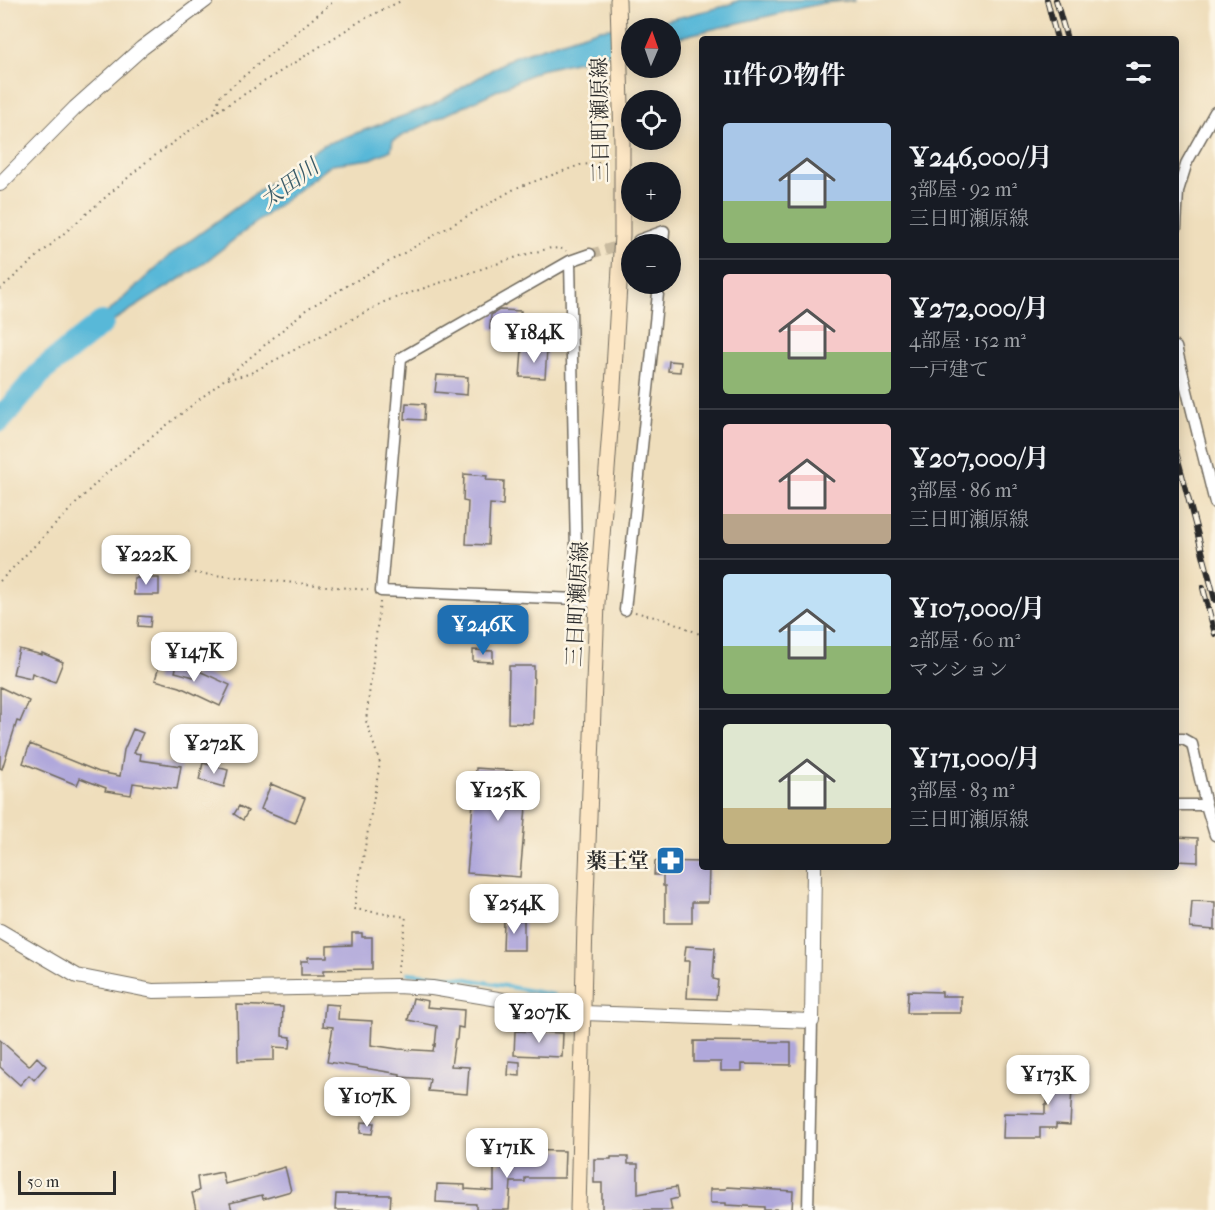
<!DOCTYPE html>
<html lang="ja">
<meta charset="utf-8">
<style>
body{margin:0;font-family:"IM FELL French Canon","Noto Serif JP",serif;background:#20242c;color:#f1f3f6;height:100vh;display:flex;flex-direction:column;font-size:22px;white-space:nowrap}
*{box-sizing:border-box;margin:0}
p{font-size:20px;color:#9ea1a6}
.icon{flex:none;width:33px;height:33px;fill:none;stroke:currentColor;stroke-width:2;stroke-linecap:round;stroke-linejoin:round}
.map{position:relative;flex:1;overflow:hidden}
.panel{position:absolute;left:699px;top:36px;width:480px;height:834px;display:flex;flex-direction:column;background:#171b24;border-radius:6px;box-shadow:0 3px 15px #0003}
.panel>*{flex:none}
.needle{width:39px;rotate:2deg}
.tools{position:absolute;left:621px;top:18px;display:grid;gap:12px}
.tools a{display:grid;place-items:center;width:60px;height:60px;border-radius:50%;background:#171b24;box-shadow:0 3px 15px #0003;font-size:30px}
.scale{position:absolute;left:18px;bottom:15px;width:98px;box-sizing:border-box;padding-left:6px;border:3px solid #2b2b2b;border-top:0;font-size:16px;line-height:21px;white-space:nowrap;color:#2b2b2b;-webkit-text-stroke:4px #fcf5e5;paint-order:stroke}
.price{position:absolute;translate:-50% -51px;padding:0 14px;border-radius:12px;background:#fff;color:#222;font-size:20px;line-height:39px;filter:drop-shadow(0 2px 3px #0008)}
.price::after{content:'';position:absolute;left:50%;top:36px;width:18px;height:14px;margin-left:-9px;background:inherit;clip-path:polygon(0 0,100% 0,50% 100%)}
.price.active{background:#1f6fb2;color:#fff}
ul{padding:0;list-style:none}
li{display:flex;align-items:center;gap:18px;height:150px;padding:0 24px}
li+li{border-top:2px solid #363941}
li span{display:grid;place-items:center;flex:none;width:168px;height:120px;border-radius:6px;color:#555}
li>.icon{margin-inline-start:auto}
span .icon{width:72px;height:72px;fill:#fffc;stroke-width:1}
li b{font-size:26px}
h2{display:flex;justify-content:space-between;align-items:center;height:72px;padding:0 24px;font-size:26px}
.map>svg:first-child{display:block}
.water{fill:#59b8d8;stroke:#427282;stroke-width:1.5}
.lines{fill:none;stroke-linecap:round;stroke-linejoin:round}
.stream{stroke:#59b8d8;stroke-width:4}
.river{stroke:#59b8d8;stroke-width:24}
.building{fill:#b0a8db}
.minor-tunnel{stroke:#c8ba9f;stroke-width:10;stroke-dasharray:10 5;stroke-linecap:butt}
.minor-casing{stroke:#706a5e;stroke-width:13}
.tertiary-casing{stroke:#706a5e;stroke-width:16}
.secondary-casing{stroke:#706a5e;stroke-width:17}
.path{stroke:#706a5e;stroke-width:2;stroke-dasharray:1.5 4.5;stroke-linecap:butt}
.minor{stroke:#fff;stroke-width:10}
.tertiary{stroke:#fff;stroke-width:14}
.secondary{stroke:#fce6c4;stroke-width:15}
.rail-casing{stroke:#2b2b2b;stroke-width:6}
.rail{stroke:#fcf5e5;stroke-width:4;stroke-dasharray:11;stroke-linecap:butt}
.labels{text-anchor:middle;stroke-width:5;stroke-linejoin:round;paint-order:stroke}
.street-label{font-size:21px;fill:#2b2b2b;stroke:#fcf5e5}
.poi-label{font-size:21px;font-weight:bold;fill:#2b2b2b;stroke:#fcf5e5;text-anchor:end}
.water-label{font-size:22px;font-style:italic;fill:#3b5c68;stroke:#fcf5e5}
</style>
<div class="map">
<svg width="1215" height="1210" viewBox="0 0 1215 1210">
<rect width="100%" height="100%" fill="#fcf5e5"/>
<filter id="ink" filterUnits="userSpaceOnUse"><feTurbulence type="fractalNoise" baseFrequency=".0167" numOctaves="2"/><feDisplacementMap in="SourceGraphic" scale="12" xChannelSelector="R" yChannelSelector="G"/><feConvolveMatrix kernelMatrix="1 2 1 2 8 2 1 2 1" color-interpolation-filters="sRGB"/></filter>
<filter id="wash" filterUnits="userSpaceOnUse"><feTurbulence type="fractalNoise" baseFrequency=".008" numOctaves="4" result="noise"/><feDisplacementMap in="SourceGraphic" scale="24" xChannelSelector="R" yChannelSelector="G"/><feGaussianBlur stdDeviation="1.35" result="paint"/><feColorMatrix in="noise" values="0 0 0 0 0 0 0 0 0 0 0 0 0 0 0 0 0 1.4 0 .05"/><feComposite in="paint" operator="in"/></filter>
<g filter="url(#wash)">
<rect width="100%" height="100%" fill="#efdebc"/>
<!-- water -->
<path class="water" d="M 740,0 L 855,0 L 823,3 L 671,39 L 670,28 L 632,28 L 631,49 L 540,70 L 393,140 L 391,150 L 371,159 L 332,164 L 196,269 L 68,349 L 169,256 L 321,146 L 433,105 L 513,57 L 600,29 L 652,24 L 725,6 Z"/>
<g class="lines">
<!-- stream -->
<path class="stream" d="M 408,973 L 462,978 L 554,995"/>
<!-- river -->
<path class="river" d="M 0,420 L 43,370 L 102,323"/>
</g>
<g id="blocks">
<!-- building -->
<path class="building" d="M 499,310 L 521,311 L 520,331 L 490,329 L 491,315 Z
M 522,349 L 547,350 L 545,378 L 520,377 Z
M 669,361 L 681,362 L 680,372 L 668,371 Z
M 437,375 L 468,377 L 467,395 L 435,392 Z
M 406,403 L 425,404 L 424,420 L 405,419 Z
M 464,474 L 487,476 L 486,480 L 504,481 L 503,505 L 490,504 L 488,545 L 466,544 L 468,502 L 463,501 Z
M 134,578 L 159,578 L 159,595 L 134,595 Z
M 458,608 L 510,612 L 509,631 L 475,629 L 475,638 L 456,637 Z
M 139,616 L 151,617 L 150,627 L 138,626 Z
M 19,649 L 42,655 L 42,653 L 63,662 L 55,682 L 32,673 L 31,678 L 13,674 Z
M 473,650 L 493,651 L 493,662 L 473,661 Z
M 161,660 L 177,665 L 175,672 L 194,677 L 197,670 L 230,685 L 220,706 L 180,687 L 155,680 Z
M 509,666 L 534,666 L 533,724 L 508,723 Z
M 0,687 L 29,701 L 20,722 L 17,721 L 2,769 L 0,768 Z
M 133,729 L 143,733 L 134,753 L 141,754 L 140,760 L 181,766 L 177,789 L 133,783 L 131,795 L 105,791 L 106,788 L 80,778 L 77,785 L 23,763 L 30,744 L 99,772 L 120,776 L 124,750 Z
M 203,763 L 228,770 L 224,787 L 199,780 Z
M 476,768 L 529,772 L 520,877 L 467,873 Z
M 271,784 L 305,798 L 295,823 L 261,809 Z
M 239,806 L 248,811 L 243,820 L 234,814 Z
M 1176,837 L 1198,838 L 1198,862 L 1176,861 Z
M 655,861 L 702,862 L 702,867 L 709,867 L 708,902 L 692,902 L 692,923 L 665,923 L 665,886 L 663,886 L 663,875 L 654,875 Z
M 1192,901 L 1215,902 L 1215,930 L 1190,928 Z
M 504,920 L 524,920 L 524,950 L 503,950 Z
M 352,933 L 362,933 L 362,937 L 372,937 L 372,969 L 324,970 L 324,975 L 301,975 L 301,961 L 308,961 L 308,957 L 327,957 L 327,946 L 352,945 Z
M 686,946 L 715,948 L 713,979 L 718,980 L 716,999 L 687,998 L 689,961 L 684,961 Z
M 908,991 L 942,992 L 942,996 L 961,996 L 961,1013 L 907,1013 Z
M 413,998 L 428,1001 L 427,1007 L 464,1010 L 463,1028 L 458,1027 L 457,1039 L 455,1039 L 451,1066 L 469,1067 L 467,1094 L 428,1091 L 430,1079 L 400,1077 L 400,1074 L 327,1062 L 333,1027 L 323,1026 L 325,1004 L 339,1005 L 338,1019 L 372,1021 L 371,1045 L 398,1049 L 433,1051 L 434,1045 L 435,1046 L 437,1026 L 408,1020 Z
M 237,1005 L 283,1007 L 282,1036 L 291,1037 L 290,1048 L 274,1047 L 274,1060 L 238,1061 Z
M 515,1031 L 563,1033 L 562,1057 L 514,1055 Z
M 0,1040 L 29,1066 L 37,1057 L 46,1066 L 34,1080 L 29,1075 L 20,1085 L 0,1067 Z
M 694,1041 L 791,1042 L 791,1065 L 742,1064 L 742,1071 L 721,1071 L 721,1062 L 694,1062 Z
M 509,1061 L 520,1062 L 520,1076 L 508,1075 Z
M 1019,1066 L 1030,1067 L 1029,1078 L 1018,1077 Z
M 1058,1066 L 1073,1066 L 1073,1072 L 1087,1073 L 1086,1089 L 1072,1088 L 1070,1125 L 1056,1124 L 1056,1128 L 1040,1128 L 1040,1138 L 1003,1138 L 1004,1113 L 1045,1114 L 1045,1105 L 1047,1105 L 1049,1067 L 1058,1068 Z
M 361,1122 L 374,1123 L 372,1134 L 360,1133 Z
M 500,1150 L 565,1151 L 564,1178 L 525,1178 L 525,1182 L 511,1182 L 509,1210 L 476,1210 L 476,1204 L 436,1202 L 437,1184 L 465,1185 L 465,1189 L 494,1191 L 494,1165 L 500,1165 Z
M 611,1157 L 628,1157 L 628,1164 L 638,1164 L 638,1194 L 676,1187 L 678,1198 L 670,1200 L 672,1210 L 602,1210 L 602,1183 L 594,1183 L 594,1159 L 611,1159 Z
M 285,1167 L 291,1191 L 263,1199 L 262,1195 L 230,1203 L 232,1210 L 196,1210 L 192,1193 L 199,1191 L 197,1177 L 222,1172 L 225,1184 L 257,1176 L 257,1175 Z
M 727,1187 L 793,1191 L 792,1210 L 774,1209 L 774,1210 L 764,1210 L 764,1207 L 726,1205 L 726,1203 L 710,1203 L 710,1189 L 726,1189 Z
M 336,1194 L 391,1195 L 390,1210 L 335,1210 Z"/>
</g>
</g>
<g filter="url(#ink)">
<use href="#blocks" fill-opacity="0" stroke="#706a5e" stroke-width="1.5"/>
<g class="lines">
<!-- minor-tunnel -->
<path class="minor-tunnel" d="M 590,254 L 639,240"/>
<defs>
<path id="minor" d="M 1176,228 L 1178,191 L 1187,162 L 1215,112
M 639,240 L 664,231 L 663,244
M 590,254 L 570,261 L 401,358 L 381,591 L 577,599 L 597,603
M 570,261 L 577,599
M 1176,347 L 1215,503
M 625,610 L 659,284
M 1176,739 L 1183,739 L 1192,744 L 1206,805 L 1215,835
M 1176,805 L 1206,805
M 808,1210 L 812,1021"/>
<path id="tertiary" d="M 0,184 L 75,108 L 142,48 L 206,0
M 0,931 L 77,976 L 153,991 L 396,986 L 432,988 L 583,1013 L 812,1021 L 814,867"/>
<path id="secondary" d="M 578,1210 L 585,923 L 597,603 L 612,403 L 622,235 L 622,142 L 618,0"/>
</defs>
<!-- minor casing -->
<use href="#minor" class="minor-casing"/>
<!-- tertiary casing -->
<use href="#tertiary" class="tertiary-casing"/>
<!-- secondary casing -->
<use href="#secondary" class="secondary-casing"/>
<!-- path -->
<path class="path" d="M 214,113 L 220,96 L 335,0
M 0,289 L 146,162 L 213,114 L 362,20 L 403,0
M 228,379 L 249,374 L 386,301 L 520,256 L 551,248 L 565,249 L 566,251
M 182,572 L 368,590
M 0,581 L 104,475 L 225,379 L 307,309 L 516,188 L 580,165 L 609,162
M 380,602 L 366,721 L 380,763 L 354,909 L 406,917 L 397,974
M 635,612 L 670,621 L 702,635"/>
<!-- minor -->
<use href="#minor" class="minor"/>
<!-- tertiary -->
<use href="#tertiary" class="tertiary"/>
<!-- secondary -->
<use href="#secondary" class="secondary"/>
<defs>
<path id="rail" d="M 1047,0 L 1057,39
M 1056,0 L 1067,39
M 1176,452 L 1215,600
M 1203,588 L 1215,634"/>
</defs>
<!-- rail casing -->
<use href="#rail" class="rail-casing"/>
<!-- rail -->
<use href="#rail" class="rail"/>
</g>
</g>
<!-- icons -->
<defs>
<symbol id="pharmacy-square" viewBox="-11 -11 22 22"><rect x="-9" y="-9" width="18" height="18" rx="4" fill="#1f6fb2" stroke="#fcf5e5"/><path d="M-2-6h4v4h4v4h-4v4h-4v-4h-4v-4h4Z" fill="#fff"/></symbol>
</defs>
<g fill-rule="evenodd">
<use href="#pharmacy-square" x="654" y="844" width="33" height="33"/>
</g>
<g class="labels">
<!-- street labels -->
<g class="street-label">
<text transform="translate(600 120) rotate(-91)" y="7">三日町瀬原線</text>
<text transform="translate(577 604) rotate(-87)" y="7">三日町瀬原線</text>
</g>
<!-- poi labels -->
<g class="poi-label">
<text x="649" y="868">薬王堂</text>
</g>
<!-- water labels -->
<g class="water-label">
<text transform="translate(289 183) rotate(-36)" y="8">太田川</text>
</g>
</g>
</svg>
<div class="tools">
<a><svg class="needle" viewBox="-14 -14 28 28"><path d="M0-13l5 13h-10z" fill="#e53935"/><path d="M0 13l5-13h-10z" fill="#9ea1a6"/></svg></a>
<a><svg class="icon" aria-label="locate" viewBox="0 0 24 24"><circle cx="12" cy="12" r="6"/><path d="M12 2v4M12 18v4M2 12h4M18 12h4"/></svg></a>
<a>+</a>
<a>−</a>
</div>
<div class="scale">50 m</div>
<b class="price" style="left:534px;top:364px">¥184K</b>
<b class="price" style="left:146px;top:586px">¥222K</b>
<b class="price active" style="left:483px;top:656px">¥246K</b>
<b class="price" style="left:194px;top:683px">¥147K</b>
<b class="price" style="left:214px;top:775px">¥272K</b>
<b class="price" style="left:498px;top:822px">¥125K</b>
<b class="price" style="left:514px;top:935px">¥254K</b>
<b class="price" style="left:539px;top:1044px">¥207K</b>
<b class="price" style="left:1048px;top:1106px">¥173K</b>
<b class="price" style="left:367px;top:1128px">¥107K</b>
<b class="price" style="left:507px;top:1179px">¥171K</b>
<section class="panel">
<h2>11件の物件<svg class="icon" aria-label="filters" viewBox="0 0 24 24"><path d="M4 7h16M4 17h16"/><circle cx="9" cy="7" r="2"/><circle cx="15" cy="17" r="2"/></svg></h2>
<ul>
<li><span style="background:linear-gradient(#a9c7e8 65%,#8fb573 0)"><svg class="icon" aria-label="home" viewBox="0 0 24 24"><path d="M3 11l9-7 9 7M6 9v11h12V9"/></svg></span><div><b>¥246,000/月</b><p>3部屋 · 92 m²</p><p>三日町瀬原線</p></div></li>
<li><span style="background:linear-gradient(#f6c9c9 65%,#8fb573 0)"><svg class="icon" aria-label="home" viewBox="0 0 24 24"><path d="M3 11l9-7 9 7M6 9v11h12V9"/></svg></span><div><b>¥272,000/月</b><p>4部屋 · 152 m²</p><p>一戸建て</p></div></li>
<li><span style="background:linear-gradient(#f6c9c9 75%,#b9a48a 0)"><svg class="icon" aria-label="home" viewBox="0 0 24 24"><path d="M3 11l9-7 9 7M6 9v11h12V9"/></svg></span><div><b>¥207,000/月</b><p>3部屋 · 86 m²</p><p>三日町瀬原線</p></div></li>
<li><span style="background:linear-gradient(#bfe0f5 60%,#8fb573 0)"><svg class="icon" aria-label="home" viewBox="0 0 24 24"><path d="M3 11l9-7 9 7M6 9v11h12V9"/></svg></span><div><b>¥107,000/月</b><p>2部屋 · 60 m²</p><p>マンション</p></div></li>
<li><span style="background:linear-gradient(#dfe7d0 70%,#c2b280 0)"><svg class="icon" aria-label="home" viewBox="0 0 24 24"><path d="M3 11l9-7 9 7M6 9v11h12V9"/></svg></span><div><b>¥171,000/月</b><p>3部屋 · 83 m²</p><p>三日町瀬原線</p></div></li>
</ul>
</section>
</div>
